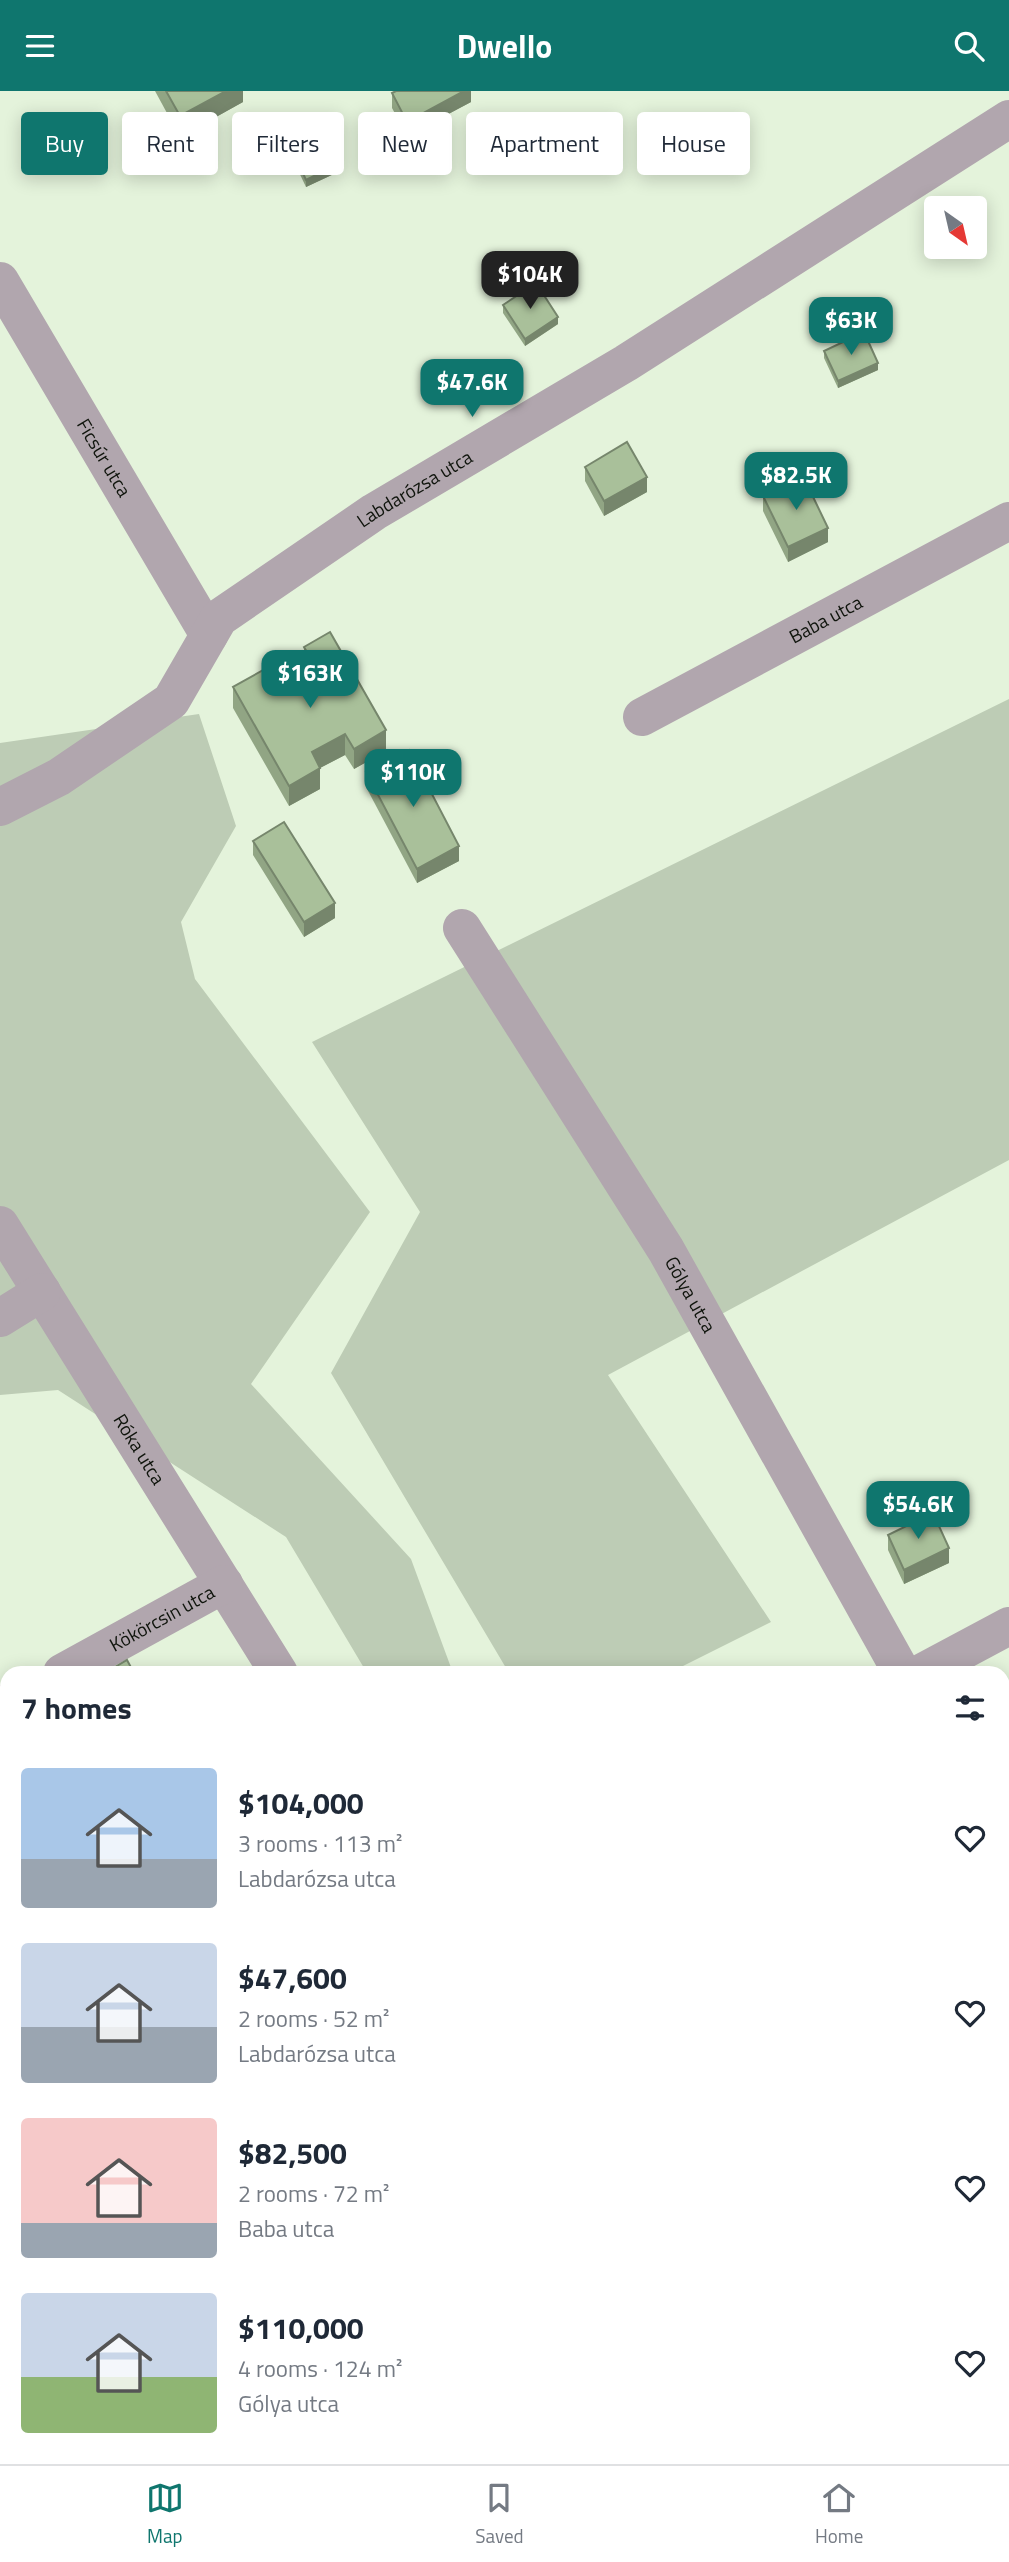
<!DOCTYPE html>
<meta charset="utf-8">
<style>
body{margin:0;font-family:"Titillium Web",sans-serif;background:#f6f6f7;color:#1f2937;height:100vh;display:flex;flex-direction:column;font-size:26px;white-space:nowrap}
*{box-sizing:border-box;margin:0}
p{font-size:23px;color:#747a83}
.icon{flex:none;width:38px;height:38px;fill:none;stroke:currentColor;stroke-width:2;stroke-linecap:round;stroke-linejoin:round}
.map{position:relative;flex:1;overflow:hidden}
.side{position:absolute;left:0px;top:1575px;width:1010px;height:798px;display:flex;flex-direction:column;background:#fff;border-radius:21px 21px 0 0;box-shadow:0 4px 18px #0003}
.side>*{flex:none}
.hud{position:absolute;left:21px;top:21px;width:968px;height:63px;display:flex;gap:14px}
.needle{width:46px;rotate:146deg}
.controls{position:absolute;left:924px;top:105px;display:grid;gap:14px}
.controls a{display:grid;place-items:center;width:63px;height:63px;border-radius:7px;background:#fff;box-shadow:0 4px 18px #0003;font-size:35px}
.price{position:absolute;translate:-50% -60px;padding:0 16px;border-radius:14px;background:#0f766e;color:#fff;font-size:23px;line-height:46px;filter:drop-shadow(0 2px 4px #0008)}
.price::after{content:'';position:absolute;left:50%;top:42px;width:21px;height:16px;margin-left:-10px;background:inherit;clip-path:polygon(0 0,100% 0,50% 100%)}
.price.on{background:#222;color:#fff}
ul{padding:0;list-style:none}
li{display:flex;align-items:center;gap:21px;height:175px;padding:0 21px}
li span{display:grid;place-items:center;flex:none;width:196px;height:140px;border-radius:7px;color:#555}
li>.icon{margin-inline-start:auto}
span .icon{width:84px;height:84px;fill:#fffc;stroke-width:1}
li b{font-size:30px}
h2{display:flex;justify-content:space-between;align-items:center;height:84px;padding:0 21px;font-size:30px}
.tag{padding:0 24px;border-radius:7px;background:#fff;box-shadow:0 4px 18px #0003;font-size:24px;line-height:63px}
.tag.on{background:#0f766e;color:#fff}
header{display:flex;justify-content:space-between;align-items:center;height:91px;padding:0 21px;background:#0f766e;color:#fff;font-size:32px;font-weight:700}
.tabs{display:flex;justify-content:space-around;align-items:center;height:98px;border-top:2px solid #e0e1e3;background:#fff;font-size:19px;color:#747a83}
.tabs a{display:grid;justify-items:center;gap:4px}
.tabs .on{color:#0f766e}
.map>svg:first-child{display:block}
.green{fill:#bdccb5}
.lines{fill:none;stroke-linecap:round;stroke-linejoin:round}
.minor{stroke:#b1a6ae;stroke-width:38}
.wall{fill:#91a584}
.shaded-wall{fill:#76866c}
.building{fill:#a9c09a;stroke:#76866c;stroke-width:2}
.labels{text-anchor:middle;stroke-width:7;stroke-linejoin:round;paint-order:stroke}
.street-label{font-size:19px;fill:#0f140c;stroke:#fff}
</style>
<header><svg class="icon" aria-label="menu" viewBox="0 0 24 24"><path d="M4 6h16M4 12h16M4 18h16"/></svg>Dwello<svg class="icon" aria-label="search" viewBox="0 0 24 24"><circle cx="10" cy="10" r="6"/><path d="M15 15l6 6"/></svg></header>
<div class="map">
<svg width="1009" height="2373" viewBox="0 0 1009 2373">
<rect width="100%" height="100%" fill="#e4f3db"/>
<!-- green -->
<path class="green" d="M 1009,608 L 1009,1069 L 608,1284 L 771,1531 L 669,1582 L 509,1582 L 331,1282 L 420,1121 L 312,951 Z
M 199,623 L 236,735 L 181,831 L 195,888 L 370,1121 L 251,1293 L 411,1468 L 453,1582 L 367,1582 L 286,1446 L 58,1299 L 0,1304 L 0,652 Z"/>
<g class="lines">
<!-- minor -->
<g class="minor">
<path id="s1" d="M 0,190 L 209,544"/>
<path id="s2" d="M 642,626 L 1009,430"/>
<path id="s3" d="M 0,716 L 59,686 L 171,610 L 219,527 L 374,421 L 626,272 L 1009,28"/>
<path id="s4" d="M 462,837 L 666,1159 L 902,1582"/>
<path id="s5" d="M 0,1134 L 279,1582"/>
<path d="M 0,1227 L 42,1201"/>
<path id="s6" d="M 62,1582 L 224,1493"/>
<path d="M 921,1582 L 1009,1535"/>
<path d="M 0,1616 L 7,1612"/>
<path d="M 0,2070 L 7,2067"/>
<path d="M 296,2366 L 300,2373"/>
<path d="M 880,2366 L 883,2373"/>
<path d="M 996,2373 L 1009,2364"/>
</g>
</g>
<!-- wall -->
<path class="wall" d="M 155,0 L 243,0 L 243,11 L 180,46 Z
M 471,0 L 471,11 L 407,45 L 392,17 L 392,2 Z
M 295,65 L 336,82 L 306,96 L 295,73 Z
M 503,214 L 558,233 L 525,255 L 503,222 Z
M 824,260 L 878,279 L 838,297 L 824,267 Z
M 585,376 L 647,401 L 604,425 L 585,390 Z
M 763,405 L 828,451 L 788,471 L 763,420 Z
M 304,556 L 386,660 L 354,678 L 345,664 L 320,677 L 320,698 L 289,715 L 233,617 L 233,596 L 287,601 L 310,587 L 304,577 Z
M 366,681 L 459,770 L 417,792 L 366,696 Z
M 253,750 L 335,827 L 304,846 L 253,764 Z
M 888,1444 L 949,1472 L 904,1493 L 888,1459 Z
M 121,2366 L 173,2366 L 173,2369 L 164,2373 L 124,2373 Z"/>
<!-- shaded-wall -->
<path class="shaded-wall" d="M 226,0 L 243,0 L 243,11 L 180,46 L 180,25 Z
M 464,0 L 471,0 L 471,11 L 407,45 L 407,31 Z
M 336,74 L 336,82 L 306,96 L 306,89 Z
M 558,226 L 558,233 L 525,255 L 525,248 Z
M 878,272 L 878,279 L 838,297 L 838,290 Z
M 647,386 L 647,401 L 604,425 L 604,410 Z
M 828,437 L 828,451 L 788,471 L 788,456 Z
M 386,639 L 386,660 L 354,678 L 354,658 Z
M 345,643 L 345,664 L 320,677 L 320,698 L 289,715 L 289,695 L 312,661 Z
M 459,755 L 459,770 L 417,792 L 417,778 Z
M 335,812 L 335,827 L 304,846 L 304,831 Z
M 949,1457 L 949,1472 L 904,1493 L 904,1479 Z
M 1009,2256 L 1009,2270 L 1003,2272 L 1003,2258 Z
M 149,2366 L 173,2366 L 173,2369 L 164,2373 L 136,2373 Z"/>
<!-- building -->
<path class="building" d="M 166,0 L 226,0 L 180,25 Z
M 396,0 L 464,0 L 407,31 L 392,2 Z
M 324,50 L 336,74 L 306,89 L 295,65 Z
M 536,192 L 558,226 L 525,248 L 503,214 Z
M 864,241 L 878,272 L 838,290 L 824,260 Z
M 627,351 L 647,386 L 604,410 L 585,376 Z
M 803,385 L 828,437 L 788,456 L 763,405 Z
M 330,541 L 386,639 L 354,658 L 345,643 L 312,661 L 320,677 L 289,695 L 233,596 L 272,574 L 287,601 L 319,582 L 304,556 Z
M 409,659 L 459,755 L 417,778 L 366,681 Z
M 284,731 L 335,812 L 304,831 L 253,750 Z
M 933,1422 L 949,1457 L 904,1479 L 888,1444 Z
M 127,1569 L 134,1582 L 105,1582 Z
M 1009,2202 L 1009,2256 L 1003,2258 L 1003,2204 Z
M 128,2366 L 149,2366 L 136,2373 L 132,2373 Z
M 703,2366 L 717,2366 L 721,2373 L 689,2373 Z"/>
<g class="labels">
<!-- street labels -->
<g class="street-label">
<text dy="7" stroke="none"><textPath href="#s1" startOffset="205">Ficsúr utca</textPath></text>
<text dy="7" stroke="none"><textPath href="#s3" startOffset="532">Labdarózsa utca</textPath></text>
<text dy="7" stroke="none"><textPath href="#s2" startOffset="208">Baba utca</textPath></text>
<text dy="7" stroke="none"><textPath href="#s4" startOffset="432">Gólya utca</textPath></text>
<text dy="7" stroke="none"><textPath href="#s5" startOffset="264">Róka utca</textPath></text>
<text dy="7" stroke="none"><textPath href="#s6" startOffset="114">Kökörcsin utca</textPath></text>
</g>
</g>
</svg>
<div class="controls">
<a><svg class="needle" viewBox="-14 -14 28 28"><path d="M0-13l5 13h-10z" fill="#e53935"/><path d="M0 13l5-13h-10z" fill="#747a83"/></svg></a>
</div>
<b class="price on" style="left:530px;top:220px">$104K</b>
<b class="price" style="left:851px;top:266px">$63K</b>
<b class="price" style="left:472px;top:328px">$47.6K</b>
<b class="price" style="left:796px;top:421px">$82.5K</b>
<b class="price" style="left:310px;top:619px">$163K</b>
<b class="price" style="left:413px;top:718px">$110K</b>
<b class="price" style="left:918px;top:1450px">$54.6K</b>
<div class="hud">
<a class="tag on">Buy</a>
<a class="tag">Rent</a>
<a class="tag">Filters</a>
<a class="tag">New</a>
<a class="tag">Apartment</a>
<a class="tag">House</a>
</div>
<section class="side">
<h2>7 homes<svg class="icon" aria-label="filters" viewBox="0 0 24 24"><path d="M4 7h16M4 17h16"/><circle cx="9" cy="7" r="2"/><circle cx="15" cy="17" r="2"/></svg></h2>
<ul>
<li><span style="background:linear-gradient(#a9c7e8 65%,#9aa5b1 0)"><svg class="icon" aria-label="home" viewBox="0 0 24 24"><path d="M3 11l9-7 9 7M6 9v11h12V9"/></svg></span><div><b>$104,000</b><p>3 rooms · 113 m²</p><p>Labdarózsa utca</p></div><svg class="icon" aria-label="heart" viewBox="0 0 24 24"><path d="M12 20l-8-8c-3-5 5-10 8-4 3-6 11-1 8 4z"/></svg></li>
<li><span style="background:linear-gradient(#c9d6e8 60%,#9aa5b1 0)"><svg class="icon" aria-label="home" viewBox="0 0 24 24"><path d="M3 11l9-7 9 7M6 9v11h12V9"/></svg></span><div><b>$47,600</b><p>2 rooms · 52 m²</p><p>Labdarózsa utca</p></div><svg class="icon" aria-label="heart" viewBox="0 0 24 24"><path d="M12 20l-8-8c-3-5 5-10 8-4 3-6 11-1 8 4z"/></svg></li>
<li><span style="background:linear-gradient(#f6c9c9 75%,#9aa5b1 0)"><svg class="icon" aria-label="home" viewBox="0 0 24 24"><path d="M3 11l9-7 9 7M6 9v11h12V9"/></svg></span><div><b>$82,500</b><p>2 rooms · 72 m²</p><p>Baba utca</p></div><svg class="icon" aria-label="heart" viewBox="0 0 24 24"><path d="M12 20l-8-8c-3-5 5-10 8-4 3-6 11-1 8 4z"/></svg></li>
<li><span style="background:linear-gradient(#c9d6e8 60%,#8fb573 0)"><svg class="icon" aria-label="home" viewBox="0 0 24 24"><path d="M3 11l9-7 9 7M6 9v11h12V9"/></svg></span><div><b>$110,000</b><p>4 rooms · 124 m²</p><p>Gólya utca</p></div><svg class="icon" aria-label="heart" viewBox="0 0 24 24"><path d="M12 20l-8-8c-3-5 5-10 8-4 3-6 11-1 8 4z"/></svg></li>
</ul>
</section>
</div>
<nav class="tabs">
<a class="on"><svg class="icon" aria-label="map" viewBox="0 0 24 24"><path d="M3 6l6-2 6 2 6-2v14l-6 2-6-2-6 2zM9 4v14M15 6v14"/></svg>Map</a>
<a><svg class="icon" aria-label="saved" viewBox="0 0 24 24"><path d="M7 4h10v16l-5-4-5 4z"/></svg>Saved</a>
<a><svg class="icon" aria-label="home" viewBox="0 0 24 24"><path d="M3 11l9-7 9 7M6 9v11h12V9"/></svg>Home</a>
</nav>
